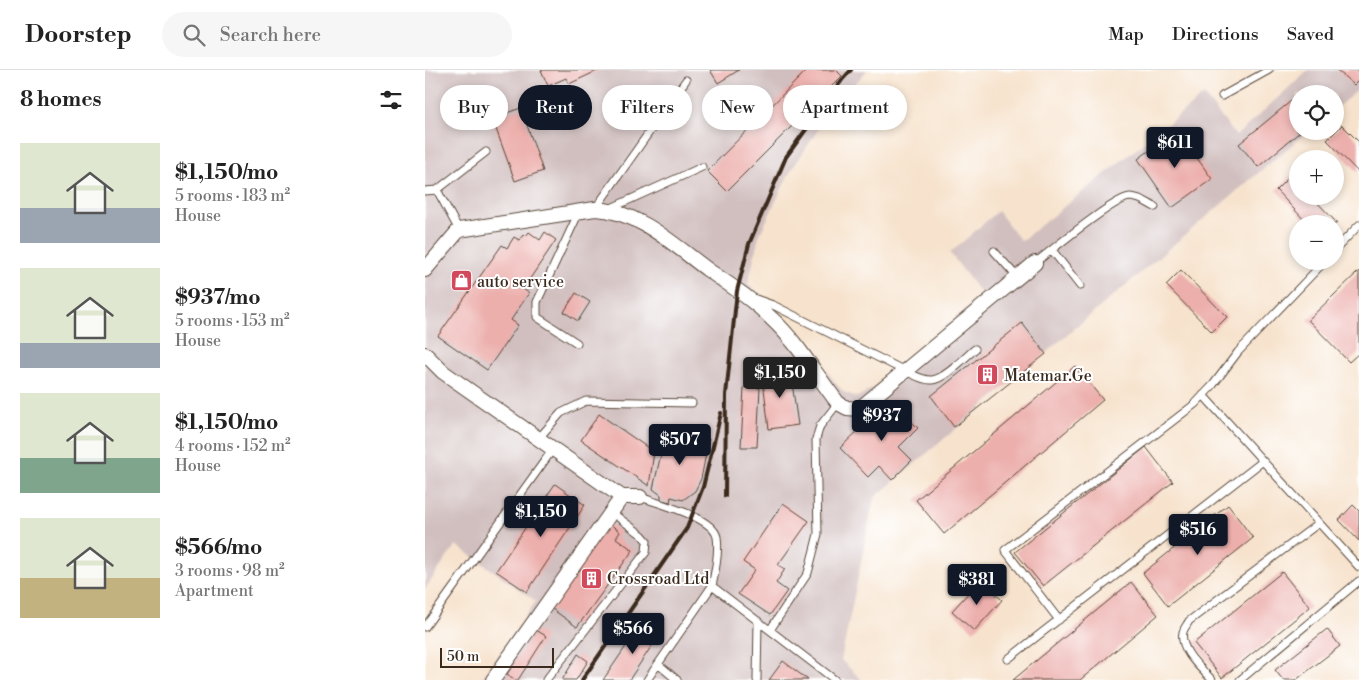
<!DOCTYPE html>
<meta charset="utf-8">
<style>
body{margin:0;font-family:"Libre Bodoni",serif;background:#f6f6f6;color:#222;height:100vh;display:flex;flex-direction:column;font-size:19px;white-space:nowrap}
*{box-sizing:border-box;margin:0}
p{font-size:16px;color:#767676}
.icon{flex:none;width:28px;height:28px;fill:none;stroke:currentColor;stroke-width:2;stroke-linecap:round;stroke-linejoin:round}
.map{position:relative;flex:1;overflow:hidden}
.sheet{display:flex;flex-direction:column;background:#fff;width:425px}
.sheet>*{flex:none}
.top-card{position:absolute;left:15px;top:15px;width:475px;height:45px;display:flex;gap:10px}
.fabs{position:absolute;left:864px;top:15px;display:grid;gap:10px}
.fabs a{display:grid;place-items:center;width:55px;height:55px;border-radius:50%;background:#fff;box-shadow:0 2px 8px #0003;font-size:25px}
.scale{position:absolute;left:15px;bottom:12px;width:114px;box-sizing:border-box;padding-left:5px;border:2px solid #3b2a1e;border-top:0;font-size:14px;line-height:18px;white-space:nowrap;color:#3b2a1e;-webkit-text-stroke:4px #fff;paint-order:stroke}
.price{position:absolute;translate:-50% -42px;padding:0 11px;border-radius:5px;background:#111827;color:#fff;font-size:16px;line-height:32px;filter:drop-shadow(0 1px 2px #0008)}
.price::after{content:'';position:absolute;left:50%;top:30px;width:15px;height:11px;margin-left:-8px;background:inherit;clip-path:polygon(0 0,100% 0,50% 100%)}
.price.active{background:#222;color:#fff}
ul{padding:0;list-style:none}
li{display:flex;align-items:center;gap:15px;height:125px;padding:0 20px}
li span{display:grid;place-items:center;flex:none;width:140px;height:100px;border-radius:0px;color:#555}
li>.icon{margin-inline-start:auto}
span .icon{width:60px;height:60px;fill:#fffc;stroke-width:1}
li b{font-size:21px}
h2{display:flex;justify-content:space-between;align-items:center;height:60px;padding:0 20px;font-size:21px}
.chip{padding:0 18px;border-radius:22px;background:#fff;box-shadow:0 2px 8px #0003;font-size:18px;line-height:45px}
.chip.active{background:#111827;color:#fff}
header{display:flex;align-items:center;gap:30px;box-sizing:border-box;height:70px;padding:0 25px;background:#fff;border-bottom:1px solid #e0e0e0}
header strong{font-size:24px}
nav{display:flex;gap:28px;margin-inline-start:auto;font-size:18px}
.search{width:350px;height:45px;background:#f6f6f6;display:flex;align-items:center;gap:12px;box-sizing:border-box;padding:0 18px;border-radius:28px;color:#767676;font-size:19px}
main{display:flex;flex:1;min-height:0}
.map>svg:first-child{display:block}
.industrial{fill:#d1bfbf}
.building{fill:#ecafac}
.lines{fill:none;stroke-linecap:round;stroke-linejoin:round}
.service-casing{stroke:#574638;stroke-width:9}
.minor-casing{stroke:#574638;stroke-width:16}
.service{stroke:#fff;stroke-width:7}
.minor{stroke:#fff;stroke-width:14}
.rail{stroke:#3b2a1e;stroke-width:4}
.labels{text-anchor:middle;stroke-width:4;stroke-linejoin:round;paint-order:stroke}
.poi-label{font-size:16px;fill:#3b2a1e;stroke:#fff;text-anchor:start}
</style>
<header>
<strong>Doorstep</strong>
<div class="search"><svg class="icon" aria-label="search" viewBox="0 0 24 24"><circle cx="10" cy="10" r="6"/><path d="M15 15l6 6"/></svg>Search here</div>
<nav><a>Map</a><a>Directions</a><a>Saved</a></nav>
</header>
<main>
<section class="sheet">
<h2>8 homes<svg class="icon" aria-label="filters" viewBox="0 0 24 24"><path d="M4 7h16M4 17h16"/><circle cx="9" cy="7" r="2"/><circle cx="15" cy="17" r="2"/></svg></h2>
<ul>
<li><span style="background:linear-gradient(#dfe7d0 65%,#9aa5b1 0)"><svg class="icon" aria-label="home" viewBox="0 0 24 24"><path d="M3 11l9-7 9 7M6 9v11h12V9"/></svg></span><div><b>$1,150/mo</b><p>5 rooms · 183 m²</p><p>House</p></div></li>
<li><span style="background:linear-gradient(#dfe7d0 75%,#9aa5b1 0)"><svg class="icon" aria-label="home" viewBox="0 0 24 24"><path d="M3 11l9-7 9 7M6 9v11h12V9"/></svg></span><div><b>$937/mo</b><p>5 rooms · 153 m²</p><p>House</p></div></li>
<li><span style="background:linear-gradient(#dfe7d0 65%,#7fa58c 0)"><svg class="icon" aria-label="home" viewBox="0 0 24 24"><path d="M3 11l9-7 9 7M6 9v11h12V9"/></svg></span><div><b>$1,150/mo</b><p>4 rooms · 152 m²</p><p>House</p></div></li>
<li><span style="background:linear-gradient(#dfe7d0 60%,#c2b280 0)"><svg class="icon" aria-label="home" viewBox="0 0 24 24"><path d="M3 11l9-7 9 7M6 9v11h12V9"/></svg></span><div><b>$566/mo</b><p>3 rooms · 98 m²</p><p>Apartment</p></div></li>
</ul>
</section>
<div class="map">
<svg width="934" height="610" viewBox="0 0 934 610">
<rect width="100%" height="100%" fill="#fff"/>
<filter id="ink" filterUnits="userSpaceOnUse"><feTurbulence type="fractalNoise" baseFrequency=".02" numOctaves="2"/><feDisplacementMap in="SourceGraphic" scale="10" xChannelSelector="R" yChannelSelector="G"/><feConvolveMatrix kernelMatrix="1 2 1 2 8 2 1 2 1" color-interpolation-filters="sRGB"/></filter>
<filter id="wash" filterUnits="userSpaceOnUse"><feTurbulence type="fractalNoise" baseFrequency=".0096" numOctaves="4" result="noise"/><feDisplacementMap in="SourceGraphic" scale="20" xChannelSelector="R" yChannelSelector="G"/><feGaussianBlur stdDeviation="1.12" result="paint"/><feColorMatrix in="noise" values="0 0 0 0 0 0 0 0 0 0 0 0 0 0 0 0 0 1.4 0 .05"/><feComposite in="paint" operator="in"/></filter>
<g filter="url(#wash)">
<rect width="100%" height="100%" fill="#f7e3cd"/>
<!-- industrial -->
<path class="industrial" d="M 0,0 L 442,0 L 402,46 L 364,104 L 334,166 L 323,214 L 361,249 L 413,316 L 420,323 L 432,327 L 447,319 L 557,225 L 525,183 L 573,141 L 596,171 L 779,25 L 811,66 L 883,0 L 934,0 L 934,19 L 910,39 L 910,24 L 872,24 L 872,61 L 883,61 L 449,428 L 416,590 L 437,610 L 56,610 L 111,531 L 31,475 L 0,519 Z"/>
<g id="blocks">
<!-- building -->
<path class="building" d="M 116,0 L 174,0 L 144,14 L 141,8 L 123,16 Z
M 285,0 L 314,0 L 293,13 Z
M 382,0 L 411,0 L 417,6 L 302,121 L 282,101 Z
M 912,0 L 934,0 L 934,10 L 929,15 Z
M 866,31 L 872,39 L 872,61 L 876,61 L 833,97 L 814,74 Z
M 96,38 L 118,101 L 90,111 L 67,48 Z
M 917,55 L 934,72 L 934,103 L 902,70 Z
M 752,60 L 787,109 L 747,138 L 713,89 Z
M 866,105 L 872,112 L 872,126 L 886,126 L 912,153 L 911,154 L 883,154 L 851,120 Z
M 104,162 L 115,170 L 120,162 L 131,170 L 98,219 L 104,223 L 86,250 L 93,255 L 62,300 L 13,266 L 77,175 L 82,178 L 89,167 L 94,170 L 99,164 L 101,166 Z
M 756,200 L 802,247 L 787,262 L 741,215 Z
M 934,201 L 934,283 L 924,292 L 883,250 Z
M 151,223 L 165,232 L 153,251 L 139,242 Z
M 597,253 L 621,284 L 529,357 L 506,326 Z
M 650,296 L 678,330 L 519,464 L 491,430 Z
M 365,299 L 373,355 L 344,359 L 337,303 Z
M 319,317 L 335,318 L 332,377 L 316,377 Z
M 465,330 L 493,358 L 474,377 L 487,390 L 467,410 L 454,396 L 443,407 L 415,378 Z
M 174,344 L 229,382 L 224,416 L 156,370 Z
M 241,362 L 284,369 L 276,409 L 270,421 L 258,430 L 246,427 L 245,432 L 236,430 L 236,425 L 228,419 Z
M 721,377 L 748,412 L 618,516 L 590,482 Z
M 130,414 L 160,435 L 102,522 L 71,501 Z
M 358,433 L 384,451 L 353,495 L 360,499 L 351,513 L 362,521 L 345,545 L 313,524 L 330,500 L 318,492 Z
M 803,435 L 828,468 L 743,536 L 718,503 Z
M 928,435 L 934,441 L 934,471 L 914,450 Z
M 184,453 L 195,462 L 191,468 L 208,480 L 152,557 L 123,536 Z
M 857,502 L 885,537 L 797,608 L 769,573 Z
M 555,510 L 577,530 L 549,561 L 527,541 Z
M 706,512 L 733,545 L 655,610 L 588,610 Z
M 217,553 L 234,565 L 204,610 L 178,610 Z
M 902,559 L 915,576 L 871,610 L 858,610 L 850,600 Z
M 111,560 L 121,566 L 93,610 L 90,610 L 82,604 Z
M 153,584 L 163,591 L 151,610 L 137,610 Z
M 358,591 L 383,610 L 344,610 Z"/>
</g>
</g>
<g filter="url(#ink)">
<use href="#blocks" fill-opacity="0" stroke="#574638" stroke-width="1"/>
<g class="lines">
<defs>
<path id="service" d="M 797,26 L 844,0
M 12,120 L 34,160
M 0,121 L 12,120 L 61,82
M 170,139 L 261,10
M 184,139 L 277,97
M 627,180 L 655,216
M 910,180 L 934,155
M 569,181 L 593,208
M 610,193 C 627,180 689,128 705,127 C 715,127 722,133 730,137
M 331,229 L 348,235 L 480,301 C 488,304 498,311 507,310 C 520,309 540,287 550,279
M 152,273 L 112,247 L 112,232 L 154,142
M 778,325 L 934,497
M 113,369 L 136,343 L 161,331 L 267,333
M 215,427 C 232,433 288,447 292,467 C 294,480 290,503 287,516 L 222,610
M 287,516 L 410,610
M 634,550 L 580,480 L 770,334 L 788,315 L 813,282 L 900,191
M 0,557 L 128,379
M 345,560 L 383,503 L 393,464 L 391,369 L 395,356 L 413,333
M 583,589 L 838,391
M 233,594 L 252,610
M 121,610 L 221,482 L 222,471 L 217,465 L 186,442
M 332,610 L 333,551
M 787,610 C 776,598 754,580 758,562 C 759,558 762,555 764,551 L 894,453
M 815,610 L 934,511"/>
<path id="minor" d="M 0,200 L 34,160 L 170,139 C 214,141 249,175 283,200 C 305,215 328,230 347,249 C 373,273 391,305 413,333 L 422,338 L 434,339 L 610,193
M 0,284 L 18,302 L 197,427 L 215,427
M 68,610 L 197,427"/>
</defs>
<!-- service casing -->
<use href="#service" class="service-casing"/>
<!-- minor casing -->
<use href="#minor" class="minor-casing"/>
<!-- service -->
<use href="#service" class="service"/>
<!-- minor -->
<use href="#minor" class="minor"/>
<!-- rail -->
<path class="rail" d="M 300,426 L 301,325 L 312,221 L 324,174 L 361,87 L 417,10 L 426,0
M 157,610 L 262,458 L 278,417 L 296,343"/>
</g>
</g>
<!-- icons -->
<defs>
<symbol id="shop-square" viewBox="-11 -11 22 22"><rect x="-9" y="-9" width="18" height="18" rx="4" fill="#d1495b" stroke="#fff"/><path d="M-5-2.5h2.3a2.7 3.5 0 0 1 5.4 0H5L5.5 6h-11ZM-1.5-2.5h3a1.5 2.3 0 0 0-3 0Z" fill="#fff"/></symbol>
<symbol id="building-square" viewBox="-11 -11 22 22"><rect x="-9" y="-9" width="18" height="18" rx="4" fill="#d1495b" stroke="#fff"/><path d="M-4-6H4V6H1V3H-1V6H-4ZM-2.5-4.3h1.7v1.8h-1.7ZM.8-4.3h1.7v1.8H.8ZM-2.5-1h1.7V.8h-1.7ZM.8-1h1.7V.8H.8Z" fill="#fff"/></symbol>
</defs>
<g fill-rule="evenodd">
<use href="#shop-square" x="24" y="198" width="25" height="25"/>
<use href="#building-square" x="550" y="292" width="25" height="25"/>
<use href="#building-square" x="154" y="496" width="25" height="25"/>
</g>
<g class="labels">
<!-- poi labels -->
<g class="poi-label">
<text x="52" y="217">auto service</text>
<text x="579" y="311">Matemar.Ge</text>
<text x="182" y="514">Crossroad Ltd</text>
</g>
</g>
</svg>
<div class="fabs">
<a><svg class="icon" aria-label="locate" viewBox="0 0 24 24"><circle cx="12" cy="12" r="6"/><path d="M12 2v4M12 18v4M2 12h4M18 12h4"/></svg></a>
<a>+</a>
<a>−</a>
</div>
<div class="scale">50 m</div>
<b class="price" style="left:750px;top:99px">$611</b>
<b class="price active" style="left:355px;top:329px">$1,150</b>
<b class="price" style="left:457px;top:372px">$937</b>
<b class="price" style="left:255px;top:396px">$507</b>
<b class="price" style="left:116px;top:468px">$1,150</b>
<b class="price" style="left:773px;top:486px">$516</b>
<b class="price" style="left:552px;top:536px">$381</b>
<b class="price" style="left:208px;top:585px">$566</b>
<div class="top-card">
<a class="chip">Buy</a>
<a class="chip active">Rent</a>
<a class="chip">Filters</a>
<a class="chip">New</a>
<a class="chip">Apartment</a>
</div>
</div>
</main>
